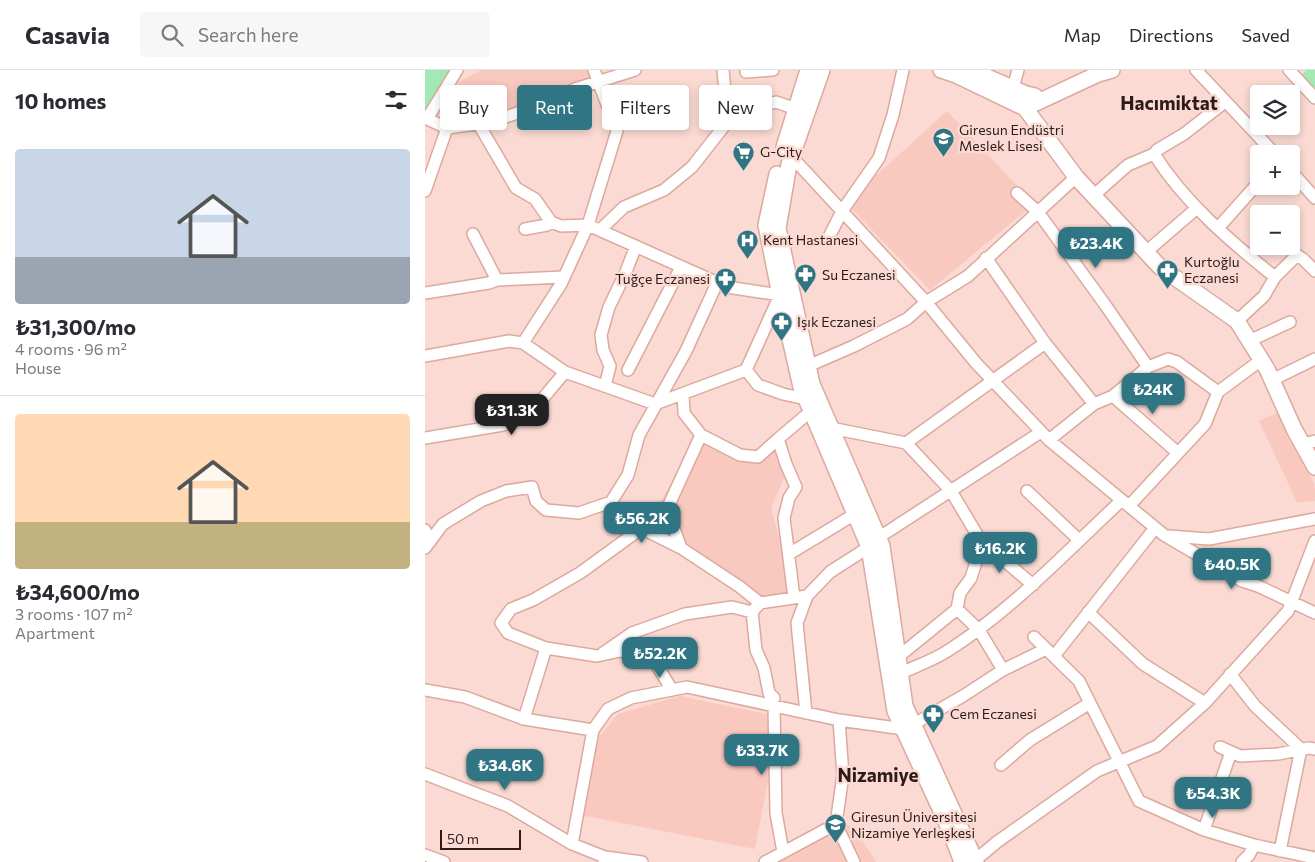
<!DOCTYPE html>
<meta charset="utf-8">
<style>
body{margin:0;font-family:Commissioner,sans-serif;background:#f7f7f7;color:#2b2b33;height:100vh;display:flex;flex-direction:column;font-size:19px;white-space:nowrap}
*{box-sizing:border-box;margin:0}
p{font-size:16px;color:#7c7c81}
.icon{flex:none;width:28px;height:28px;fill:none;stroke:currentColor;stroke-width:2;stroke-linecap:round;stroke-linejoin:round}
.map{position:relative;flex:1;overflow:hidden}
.details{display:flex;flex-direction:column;background:#fff;width:425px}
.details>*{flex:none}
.banner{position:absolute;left:15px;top:15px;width:475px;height:45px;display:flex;gap:10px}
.buttons{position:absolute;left:825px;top:15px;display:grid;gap:10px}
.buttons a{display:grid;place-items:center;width:50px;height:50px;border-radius:5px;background:#fff;box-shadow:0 2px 8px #0003;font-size:25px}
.scale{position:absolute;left:15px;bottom:12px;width:81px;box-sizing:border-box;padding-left:5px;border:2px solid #2e1b18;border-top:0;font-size:14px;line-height:18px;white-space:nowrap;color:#2e1b18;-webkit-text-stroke:4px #fadad3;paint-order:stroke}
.price{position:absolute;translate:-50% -42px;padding:0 11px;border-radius:10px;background:#2f7583;color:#fff;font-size:16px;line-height:32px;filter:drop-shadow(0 1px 2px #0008)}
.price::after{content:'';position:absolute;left:50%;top:30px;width:15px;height:11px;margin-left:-8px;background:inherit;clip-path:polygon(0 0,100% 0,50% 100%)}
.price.current{background:#222;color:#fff}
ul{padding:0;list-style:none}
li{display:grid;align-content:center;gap:10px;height:265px;padding:0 15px}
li+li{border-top:1px solid #e1e1e2}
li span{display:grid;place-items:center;height:155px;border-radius:5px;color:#555}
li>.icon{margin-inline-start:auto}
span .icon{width:90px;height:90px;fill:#fffc;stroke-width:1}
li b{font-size:21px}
h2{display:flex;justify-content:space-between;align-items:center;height:60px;padding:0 15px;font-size:21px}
.tag{padding:0 18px;border-radius:5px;background:#fff;box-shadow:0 2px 8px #0003;font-size:18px;line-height:45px}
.tag.current{background:#2f7583;color:#fff}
header{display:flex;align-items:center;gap:30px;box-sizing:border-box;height:70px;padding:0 25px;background:#fff;border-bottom:1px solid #e1e1e2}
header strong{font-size:24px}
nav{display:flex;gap:28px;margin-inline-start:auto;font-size:18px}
.search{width:350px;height:45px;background:#f7f7f7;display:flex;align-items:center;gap:12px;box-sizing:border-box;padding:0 18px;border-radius:5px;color:#7c7c81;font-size:19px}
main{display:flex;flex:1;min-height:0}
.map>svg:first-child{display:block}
.built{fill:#f9c8be}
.green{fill:#a2e9b5}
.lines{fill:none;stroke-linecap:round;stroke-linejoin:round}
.street-casing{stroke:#dca99e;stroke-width:14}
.secondary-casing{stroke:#dca99e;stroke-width:18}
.street{stroke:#fff;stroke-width:11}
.secondary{stroke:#fff;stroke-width:15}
.labels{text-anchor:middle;stroke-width:5;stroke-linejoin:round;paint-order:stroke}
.poi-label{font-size:14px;fill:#2e1b18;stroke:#fadad3;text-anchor:start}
.district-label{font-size:19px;font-weight:bold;fill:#2e1b18;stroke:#fadad3}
</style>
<header>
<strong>Casavia</strong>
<div class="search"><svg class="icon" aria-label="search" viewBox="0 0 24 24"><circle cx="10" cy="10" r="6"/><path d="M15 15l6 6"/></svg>Search here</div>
<nav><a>Map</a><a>Directions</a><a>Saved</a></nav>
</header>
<main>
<section class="details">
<h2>10 homes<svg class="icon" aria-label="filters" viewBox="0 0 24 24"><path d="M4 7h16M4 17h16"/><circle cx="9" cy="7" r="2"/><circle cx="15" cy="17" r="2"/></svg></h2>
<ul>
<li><span style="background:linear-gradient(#c9d6e8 70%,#9aa5b1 0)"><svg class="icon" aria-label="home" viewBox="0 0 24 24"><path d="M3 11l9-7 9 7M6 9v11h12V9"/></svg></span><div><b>₺31,300/mo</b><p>4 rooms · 96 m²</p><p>House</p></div></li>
<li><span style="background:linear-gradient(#ffd9b3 70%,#c2b280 0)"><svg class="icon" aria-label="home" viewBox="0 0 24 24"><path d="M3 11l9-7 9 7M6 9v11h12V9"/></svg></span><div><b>₺34,600/mo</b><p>3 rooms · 107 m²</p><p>Apartment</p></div></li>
</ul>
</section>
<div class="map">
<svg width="890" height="792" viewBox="0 0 890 792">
<rect width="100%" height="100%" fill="#fadad3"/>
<!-- built -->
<path class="built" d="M 56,0 L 169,0 L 174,11 L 72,49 L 28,52 L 17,45 L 34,12 Z
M 522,41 L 609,134 L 505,220 L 421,133 Z
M 855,341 L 890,416 L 890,431 L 872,432 L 834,351 Z
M 276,365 L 333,387 L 353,369 L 363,399 L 346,438 L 368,521 L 335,533 L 221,455 Z
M 255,626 L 355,647 L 330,779 L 156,745 L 165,678 L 193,644 Z
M 411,754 L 428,756 L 451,792 L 351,792 Z"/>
<!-- green -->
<path class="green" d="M 0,0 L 32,0 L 0,45 Z
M 881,0 L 890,0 L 890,19 L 877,5 Z"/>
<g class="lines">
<defs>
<path id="street" d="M 298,0 L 303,51
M 771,0 L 850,84
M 864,0 L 890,28
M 321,2 L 348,0
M 588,18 L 593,0
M 0,48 L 22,58 L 66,52 L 116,35 L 150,19 L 210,0
M 2,49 L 32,0
M 53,53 L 91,118 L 110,129 L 126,152 L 122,155 L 100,159
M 729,84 C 759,132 806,172 850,207
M 366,86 L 501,232 L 551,293 L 624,370 L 739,465 L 817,511 L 833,516 L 890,543
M 866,101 L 890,128
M 0,121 L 22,58
M 592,123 L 613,142 L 681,236 L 723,297
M 669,125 L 703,95 L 729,84 L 732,80 L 759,64 L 800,32
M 793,158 L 834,112
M 175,160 L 199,137 L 239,120 L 267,97 L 303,51 L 329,38 L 351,32 L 377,41
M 48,164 L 72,210
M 404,167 L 417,141 L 454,88 L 468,45 L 478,0
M 721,182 L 772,138
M 561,188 L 620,273 L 669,334
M 0,223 L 64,213 L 72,210 L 139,207
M 812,251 L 839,226 L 850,207 L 872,185 L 878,189 L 890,201
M 824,271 L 865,252
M 98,273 L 136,214 L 163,155 L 192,61 L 169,0
M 0,286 L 84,271 L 98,273 L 140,302 L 230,334 L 321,300 L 355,225 L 302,217 L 163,155 L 136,156 L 126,152
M 383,296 L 429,276 L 482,249 L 501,232 L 543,206 L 651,107
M 203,300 L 256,197
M 321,300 L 333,315 L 358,324 L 381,329
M 847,310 L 890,289
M 180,316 L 185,296 L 178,280 L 176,265 L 184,237 L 200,204 L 211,176
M 258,324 L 259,343 L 276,365 L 242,439 L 210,463 L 186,432 L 203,405 L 214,365 L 261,281 L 292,213
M 688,326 L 753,383
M 406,358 L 481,373 L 526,421 L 557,473 L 567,480 L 608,515
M 276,365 L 315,385 L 333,387 L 353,369
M 0,368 L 78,355 L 104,345 L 140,302
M 624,370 L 669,334 L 688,326 L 723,297 L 743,289 L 752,292 L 793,322
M 481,373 L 620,273
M 878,374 L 890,371
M 602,421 L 654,470
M 704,436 L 780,354 L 793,322 L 836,290
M 242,439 L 256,478 L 315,517 L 335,533 L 382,526 L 372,553 L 381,643
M 216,458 L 256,478
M 0,460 L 5,472
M 210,463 L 155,503 L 108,530 L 86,539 L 76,553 L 83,563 L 121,578 L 172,586 L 195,581 L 227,587 L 247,620
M 744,466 L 784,469 L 890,449
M 453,468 L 616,362
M 0,478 L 18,454 L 56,431 L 81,421 L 107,417 L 111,431 L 121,440 L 154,443 L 186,432
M 364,484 L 430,444
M 382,526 L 405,502 L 444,477
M 369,528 L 359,448 L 364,428 L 371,417 L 361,394 L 353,369 L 386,341
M 532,539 L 554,560 L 578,600
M 327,542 L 331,580 L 339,598 L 344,623 L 349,628
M 663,542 L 718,594 L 780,633
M 609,567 L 654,611 L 714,731 L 779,760 L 829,775 L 890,788
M 178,583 L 207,563 L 260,544 L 307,537 L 327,542 L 335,533
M 629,586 L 730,458
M 473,587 L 532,539 L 535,523 L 546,508 L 557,473
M 476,603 C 491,596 509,590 524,580 C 588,539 641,482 697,430
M 805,604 L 830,636 L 876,679 L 855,781
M 0,620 L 40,627 L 99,649 L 168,660 L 183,639 L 206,628 L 262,617 L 414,650 L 479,659
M 344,623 L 349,636 L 351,743 L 358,782
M 99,649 L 121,578
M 489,654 L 538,626 L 578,600 L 621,579
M 795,677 L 815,686 L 853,684 L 884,678 L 890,679
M 576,695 L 605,670 L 665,633
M 0,704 L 83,736 L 147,774 L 180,787
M 411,754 L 429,792
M 779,760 L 806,682
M 147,774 L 168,660
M 0,785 L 19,792
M 179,792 L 180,787 L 217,792
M 340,792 L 411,754 L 418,705 L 414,650
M 548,792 L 572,772 L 672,701 L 732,676 L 780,633 L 863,541 L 890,471
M 817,792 L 824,785 L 829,775"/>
<path id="secondary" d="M 397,0 L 364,94 L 353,158 L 387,314 L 457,476 L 480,636 L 551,792
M 516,0 L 531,5 L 600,38 L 673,4 L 687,0
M 546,0 L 601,24 L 610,26
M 601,24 L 600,38 L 651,107 L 735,197 L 812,251 L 842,299 L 869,359 L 890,397
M 359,77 L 383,0
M 352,104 L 341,155 L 355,225 L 376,317 L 444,477 L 470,641 L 525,760 L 537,792"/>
</defs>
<!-- street casing -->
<use href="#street" class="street-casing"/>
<!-- secondary casing -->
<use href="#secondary" class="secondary-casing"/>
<!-- street -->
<use href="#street" class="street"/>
<!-- secondary -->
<use href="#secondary" class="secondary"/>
</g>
<!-- icons -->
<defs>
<symbol id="school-pin" viewBox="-11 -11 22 30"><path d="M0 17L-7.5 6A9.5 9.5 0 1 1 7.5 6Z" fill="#2f7583" stroke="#fadad3"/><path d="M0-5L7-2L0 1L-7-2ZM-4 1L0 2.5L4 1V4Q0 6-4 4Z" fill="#fff"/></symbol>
<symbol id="supermarket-pin" viewBox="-11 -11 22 30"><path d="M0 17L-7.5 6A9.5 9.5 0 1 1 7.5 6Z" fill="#2f7583" stroke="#fadad3"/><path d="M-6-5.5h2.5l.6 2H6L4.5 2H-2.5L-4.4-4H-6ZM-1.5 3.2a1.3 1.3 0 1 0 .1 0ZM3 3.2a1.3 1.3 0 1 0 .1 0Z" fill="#fff"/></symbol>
<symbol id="hospital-pin" viewBox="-11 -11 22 30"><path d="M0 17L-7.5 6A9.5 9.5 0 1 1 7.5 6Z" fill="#2f7583" stroke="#fadad3"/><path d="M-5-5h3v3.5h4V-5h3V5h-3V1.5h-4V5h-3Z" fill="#fff"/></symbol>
<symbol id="pharmacy-pin" viewBox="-11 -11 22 30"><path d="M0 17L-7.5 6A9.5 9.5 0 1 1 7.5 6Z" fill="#2f7583" stroke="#fadad3"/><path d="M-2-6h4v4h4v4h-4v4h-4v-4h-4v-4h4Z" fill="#fff"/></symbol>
<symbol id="university-pin" viewBox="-11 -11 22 30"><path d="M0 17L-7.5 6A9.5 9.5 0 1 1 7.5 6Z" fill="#2f7583" stroke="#fadad3"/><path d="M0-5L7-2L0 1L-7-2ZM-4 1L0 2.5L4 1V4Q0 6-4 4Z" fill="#fff"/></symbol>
</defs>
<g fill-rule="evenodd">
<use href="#school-pin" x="506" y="56" width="25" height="34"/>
<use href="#supermarket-pin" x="306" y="70" width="25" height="34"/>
<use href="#hospital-pin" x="310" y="158" width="25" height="34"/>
<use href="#pharmacy-pin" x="730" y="188" width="25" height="34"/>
<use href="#pharmacy-pin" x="368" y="192" width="25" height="34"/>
<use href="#pharmacy-pin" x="288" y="196" width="25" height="34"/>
<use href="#pharmacy-pin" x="344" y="240" width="25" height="34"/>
<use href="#pharmacy-pin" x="496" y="632" width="25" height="34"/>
<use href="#university-pin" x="398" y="742" width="25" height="34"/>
</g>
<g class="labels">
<!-- poi labels -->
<g class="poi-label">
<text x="534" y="65">Giresun Endüstri<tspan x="534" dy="16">Meslek Lisesi</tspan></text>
<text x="335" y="87">G-City</text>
<text x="338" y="175">Kent Hastanesi</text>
<text x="759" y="197">Kurtoğlu<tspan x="759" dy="16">Eczanesi</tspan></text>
<text x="397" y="210">Su Eczanesi</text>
<text x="285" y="214" text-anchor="end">Tuğçe Eczanesi</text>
<text x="372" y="257">Işık Eczanesi</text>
<text x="525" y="649">Cem Eczanesi</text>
<text x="426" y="752">Giresun Üniversitesi<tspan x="426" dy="16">Nizamiye Yerleşkesi</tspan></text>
</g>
<!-- district labels -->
<g class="district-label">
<text x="744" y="40">Hacımiktat</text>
<text x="453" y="712">Nizamiye</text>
</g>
</g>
</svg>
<div class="buttons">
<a><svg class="icon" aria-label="layers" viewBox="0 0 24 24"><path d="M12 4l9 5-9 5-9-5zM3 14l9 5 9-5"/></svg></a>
<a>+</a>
<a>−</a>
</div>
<div class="scale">50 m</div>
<b class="price" style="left:671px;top:199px">₺23.4K</b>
<b class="price" style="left:728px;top:345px">₺24K</b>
<b class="price current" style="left:87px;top:366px">₺31.3K</b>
<b class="price" style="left:217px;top:474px">₺56.2K</b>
<b class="price" style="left:575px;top:504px">₺16.2K</b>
<b class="price" style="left:807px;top:520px">₺40.5K</b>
<b class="price" style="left:235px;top:609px">₺52.2K</b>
<b class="price" style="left:337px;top:706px">₺33.7K</b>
<b class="price" style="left:80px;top:721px">₺34.6K</b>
<b class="price" style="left:788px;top:749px">₺54.3K</b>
<div class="banner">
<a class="tag">Buy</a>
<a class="tag current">Rent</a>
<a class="tag">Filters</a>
<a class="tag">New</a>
</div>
</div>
</main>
